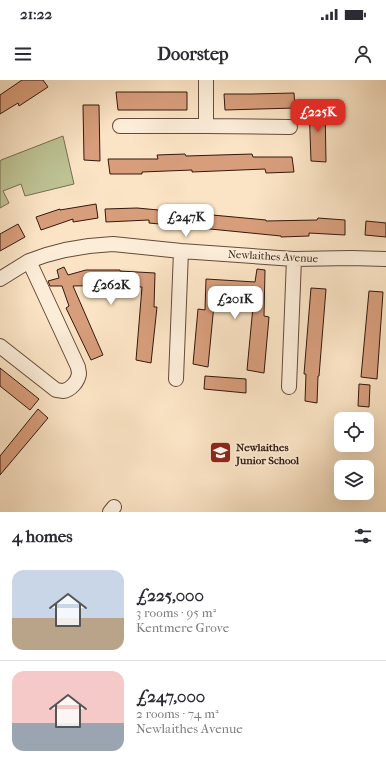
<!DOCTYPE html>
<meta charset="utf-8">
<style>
body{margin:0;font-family:"IM FELL French Canon",serif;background:#f7f7f7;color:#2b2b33;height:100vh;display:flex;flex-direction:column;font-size:15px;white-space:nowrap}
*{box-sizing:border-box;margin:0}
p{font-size:13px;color:#7c7c81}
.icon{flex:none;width:22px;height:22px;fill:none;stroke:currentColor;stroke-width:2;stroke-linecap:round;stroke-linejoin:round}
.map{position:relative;height:432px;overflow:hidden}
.sheet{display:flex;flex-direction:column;background:#fff;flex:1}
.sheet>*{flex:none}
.fabs{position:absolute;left:334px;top:332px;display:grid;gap:8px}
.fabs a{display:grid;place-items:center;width:40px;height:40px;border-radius:8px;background:#fff;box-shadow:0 4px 16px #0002;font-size:20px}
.price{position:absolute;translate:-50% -34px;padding:0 9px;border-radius:8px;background:#fff;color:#222;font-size:13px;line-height:26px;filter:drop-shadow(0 1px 2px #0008)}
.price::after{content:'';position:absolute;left:50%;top:24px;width:12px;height:9px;margin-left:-6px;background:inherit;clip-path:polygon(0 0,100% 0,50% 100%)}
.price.on{background:#d93025;color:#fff}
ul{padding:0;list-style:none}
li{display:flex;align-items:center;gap:12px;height:100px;padding:0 12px}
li+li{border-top:1px solid #e1e1e2}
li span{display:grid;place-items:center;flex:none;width:112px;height:80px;border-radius:12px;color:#555}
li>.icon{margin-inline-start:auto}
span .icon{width:48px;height:48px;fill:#fffc;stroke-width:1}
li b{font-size:17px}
h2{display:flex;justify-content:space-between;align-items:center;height:48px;padding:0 12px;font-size:17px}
.status{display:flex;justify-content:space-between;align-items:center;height:28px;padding:0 20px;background:#fff;direction:ltr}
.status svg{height:11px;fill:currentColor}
header{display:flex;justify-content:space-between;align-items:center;height:52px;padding:0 12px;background:#fff;font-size:18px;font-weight:700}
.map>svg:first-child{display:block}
.green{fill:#bec495;stroke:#786e51}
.building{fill:#d89e7c;stroke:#33180d}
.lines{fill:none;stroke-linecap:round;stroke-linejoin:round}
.minor-casing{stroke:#654b3b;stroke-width:16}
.minor{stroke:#fcedd9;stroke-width:14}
.labels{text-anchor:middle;stroke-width:3.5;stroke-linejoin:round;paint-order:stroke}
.street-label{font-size:11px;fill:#33180d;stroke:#fcedd9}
.poi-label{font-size:11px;font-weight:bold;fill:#33180d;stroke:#fcedd9;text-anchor:start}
</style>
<div class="status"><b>21:22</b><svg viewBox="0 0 49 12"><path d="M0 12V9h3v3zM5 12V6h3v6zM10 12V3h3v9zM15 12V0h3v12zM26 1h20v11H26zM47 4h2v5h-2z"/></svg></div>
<header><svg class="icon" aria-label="menu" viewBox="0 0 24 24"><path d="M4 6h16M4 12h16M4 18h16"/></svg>Doorstep<svg class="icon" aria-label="person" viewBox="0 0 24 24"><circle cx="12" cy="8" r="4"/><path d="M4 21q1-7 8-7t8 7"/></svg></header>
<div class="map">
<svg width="386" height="432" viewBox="0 0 386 432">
<rect width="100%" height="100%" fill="#fbe4c5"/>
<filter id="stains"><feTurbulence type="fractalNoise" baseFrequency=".005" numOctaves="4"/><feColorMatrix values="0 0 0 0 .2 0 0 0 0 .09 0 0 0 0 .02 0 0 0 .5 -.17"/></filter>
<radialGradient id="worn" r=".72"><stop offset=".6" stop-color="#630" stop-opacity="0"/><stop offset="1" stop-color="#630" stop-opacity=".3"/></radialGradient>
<!-- green -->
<path class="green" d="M 63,56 L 74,104 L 25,116 L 21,104 L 3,111 L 9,123 L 0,128 L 0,82 L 1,80 Z"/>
<!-- building -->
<path class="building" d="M 22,0 L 43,0 L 48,7 L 19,26 L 18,23 L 0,34 L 0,15 Z
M 116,12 L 187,12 L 187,30 L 118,30 Z
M 294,13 L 295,28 L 225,30 L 224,14 L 252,14 Z
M 83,25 L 99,25 L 100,81 L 84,80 Z
M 309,25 L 325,25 L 326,82 L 311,81 Z
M 185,74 L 186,76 L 252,74 L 253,77 L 292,77 L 294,92 L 266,93 L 265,89 L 192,92 L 192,90 L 142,92 L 142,94 L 110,94 L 108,79 L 158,79 L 157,75 Z
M 96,124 L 98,138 L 73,142 L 73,139 L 41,150 L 36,137 L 60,129 L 60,130 Z
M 137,128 L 266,140 L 266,141 L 317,140 L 318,138 L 345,140 L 345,155 L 309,153 L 309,156 L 281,157 L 281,156 L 149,143 L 149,140 L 106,142 L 105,129 Z
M 366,141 L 386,143 L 386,157 L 365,155 Z
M 18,144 L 25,157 L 0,171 L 0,154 Z
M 64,187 L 68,195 L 86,190 L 120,190 L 120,191 L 155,193 L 154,227 L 157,227 L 151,283 L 136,280 L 142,207 L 120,205 L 73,206 L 103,275 L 91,280 L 66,228 L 69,226 L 62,206 L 50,206 L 48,201 L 59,198 L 57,190 Z
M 257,189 L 265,190 L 264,236 L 269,237 L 264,293 L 247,290 L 254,216 L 215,214 L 208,287 L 193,284 L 198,229 L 205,230 L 206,199 L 255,202 Z
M 311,208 L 326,209 L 319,296 L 318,296 L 317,323 L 305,321 L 306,294 L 304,294 Z
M 369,211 L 383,212 L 377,299 L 361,297 Z
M 0,288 L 39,319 L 30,330 L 0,306 Z
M 205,296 L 246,299 L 246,313 L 204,309 Z
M 359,304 L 370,305 L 369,327 L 358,326 Z
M 38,329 L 48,338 L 0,395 L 0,376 Z"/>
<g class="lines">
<defs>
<path id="minor" d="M 206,0 L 206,46
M 120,46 L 206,46 L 290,47
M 0,199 L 29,181 L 46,175 L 65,170 L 89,166 L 113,164 L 181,171 L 294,179 L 351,178 L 386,179
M 0,266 L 56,310 C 58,310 61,311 63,311 C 71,310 78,301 79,294 C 79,291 78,289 78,287 L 29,181
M 176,299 L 181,171
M 289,307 L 294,179
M 110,432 L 114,427"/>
</defs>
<!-- minor casing -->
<use href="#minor" class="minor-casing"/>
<!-- minor -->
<use href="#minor" class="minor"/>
</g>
<!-- icons -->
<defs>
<symbol id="school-square" viewBox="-11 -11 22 22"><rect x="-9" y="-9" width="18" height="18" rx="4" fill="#8f2418" stroke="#fcedd9"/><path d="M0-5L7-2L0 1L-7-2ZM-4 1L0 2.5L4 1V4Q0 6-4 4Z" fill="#fff"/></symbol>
</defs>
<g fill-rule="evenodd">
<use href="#school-square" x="208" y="360" width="25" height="25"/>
</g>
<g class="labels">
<!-- street labels -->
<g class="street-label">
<text transform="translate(273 176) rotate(3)" y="4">Newlaithes Avenue</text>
</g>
<!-- poi labels -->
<g class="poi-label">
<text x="236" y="371">Newlaithes<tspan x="236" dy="13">Junior School</tspan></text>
</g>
</g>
<rect width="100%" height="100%" filter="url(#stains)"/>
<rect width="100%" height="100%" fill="url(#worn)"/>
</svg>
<div class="fabs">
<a><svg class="icon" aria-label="locate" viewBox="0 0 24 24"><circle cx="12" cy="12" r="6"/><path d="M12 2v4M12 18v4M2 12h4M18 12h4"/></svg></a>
<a><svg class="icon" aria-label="layers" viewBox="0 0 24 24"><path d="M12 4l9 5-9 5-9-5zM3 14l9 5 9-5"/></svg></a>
</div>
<b class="price on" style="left:318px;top:53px">£225K</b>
<b class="price" style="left:186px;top:158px">£247K</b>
<b class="price" style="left:111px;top:226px">£262K</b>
<b class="price" style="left:235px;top:240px">£201K</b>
</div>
<section class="sheet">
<h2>4 homes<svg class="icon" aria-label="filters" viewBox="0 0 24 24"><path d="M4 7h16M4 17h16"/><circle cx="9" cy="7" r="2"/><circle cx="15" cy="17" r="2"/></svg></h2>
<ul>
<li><span style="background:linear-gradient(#c9d6e8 60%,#b9a48a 0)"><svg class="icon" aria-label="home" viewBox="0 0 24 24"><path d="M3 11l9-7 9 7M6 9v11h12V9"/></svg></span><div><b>£225,000</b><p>3 rooms · 95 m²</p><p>Kentmere Grove</p></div></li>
<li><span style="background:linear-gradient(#f6c9c9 65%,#9aa5b1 0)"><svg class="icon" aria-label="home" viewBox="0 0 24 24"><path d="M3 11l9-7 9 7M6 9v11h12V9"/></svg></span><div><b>£247,000</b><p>2 rooms · 74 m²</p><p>Newlaithes Avenue</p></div></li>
</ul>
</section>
